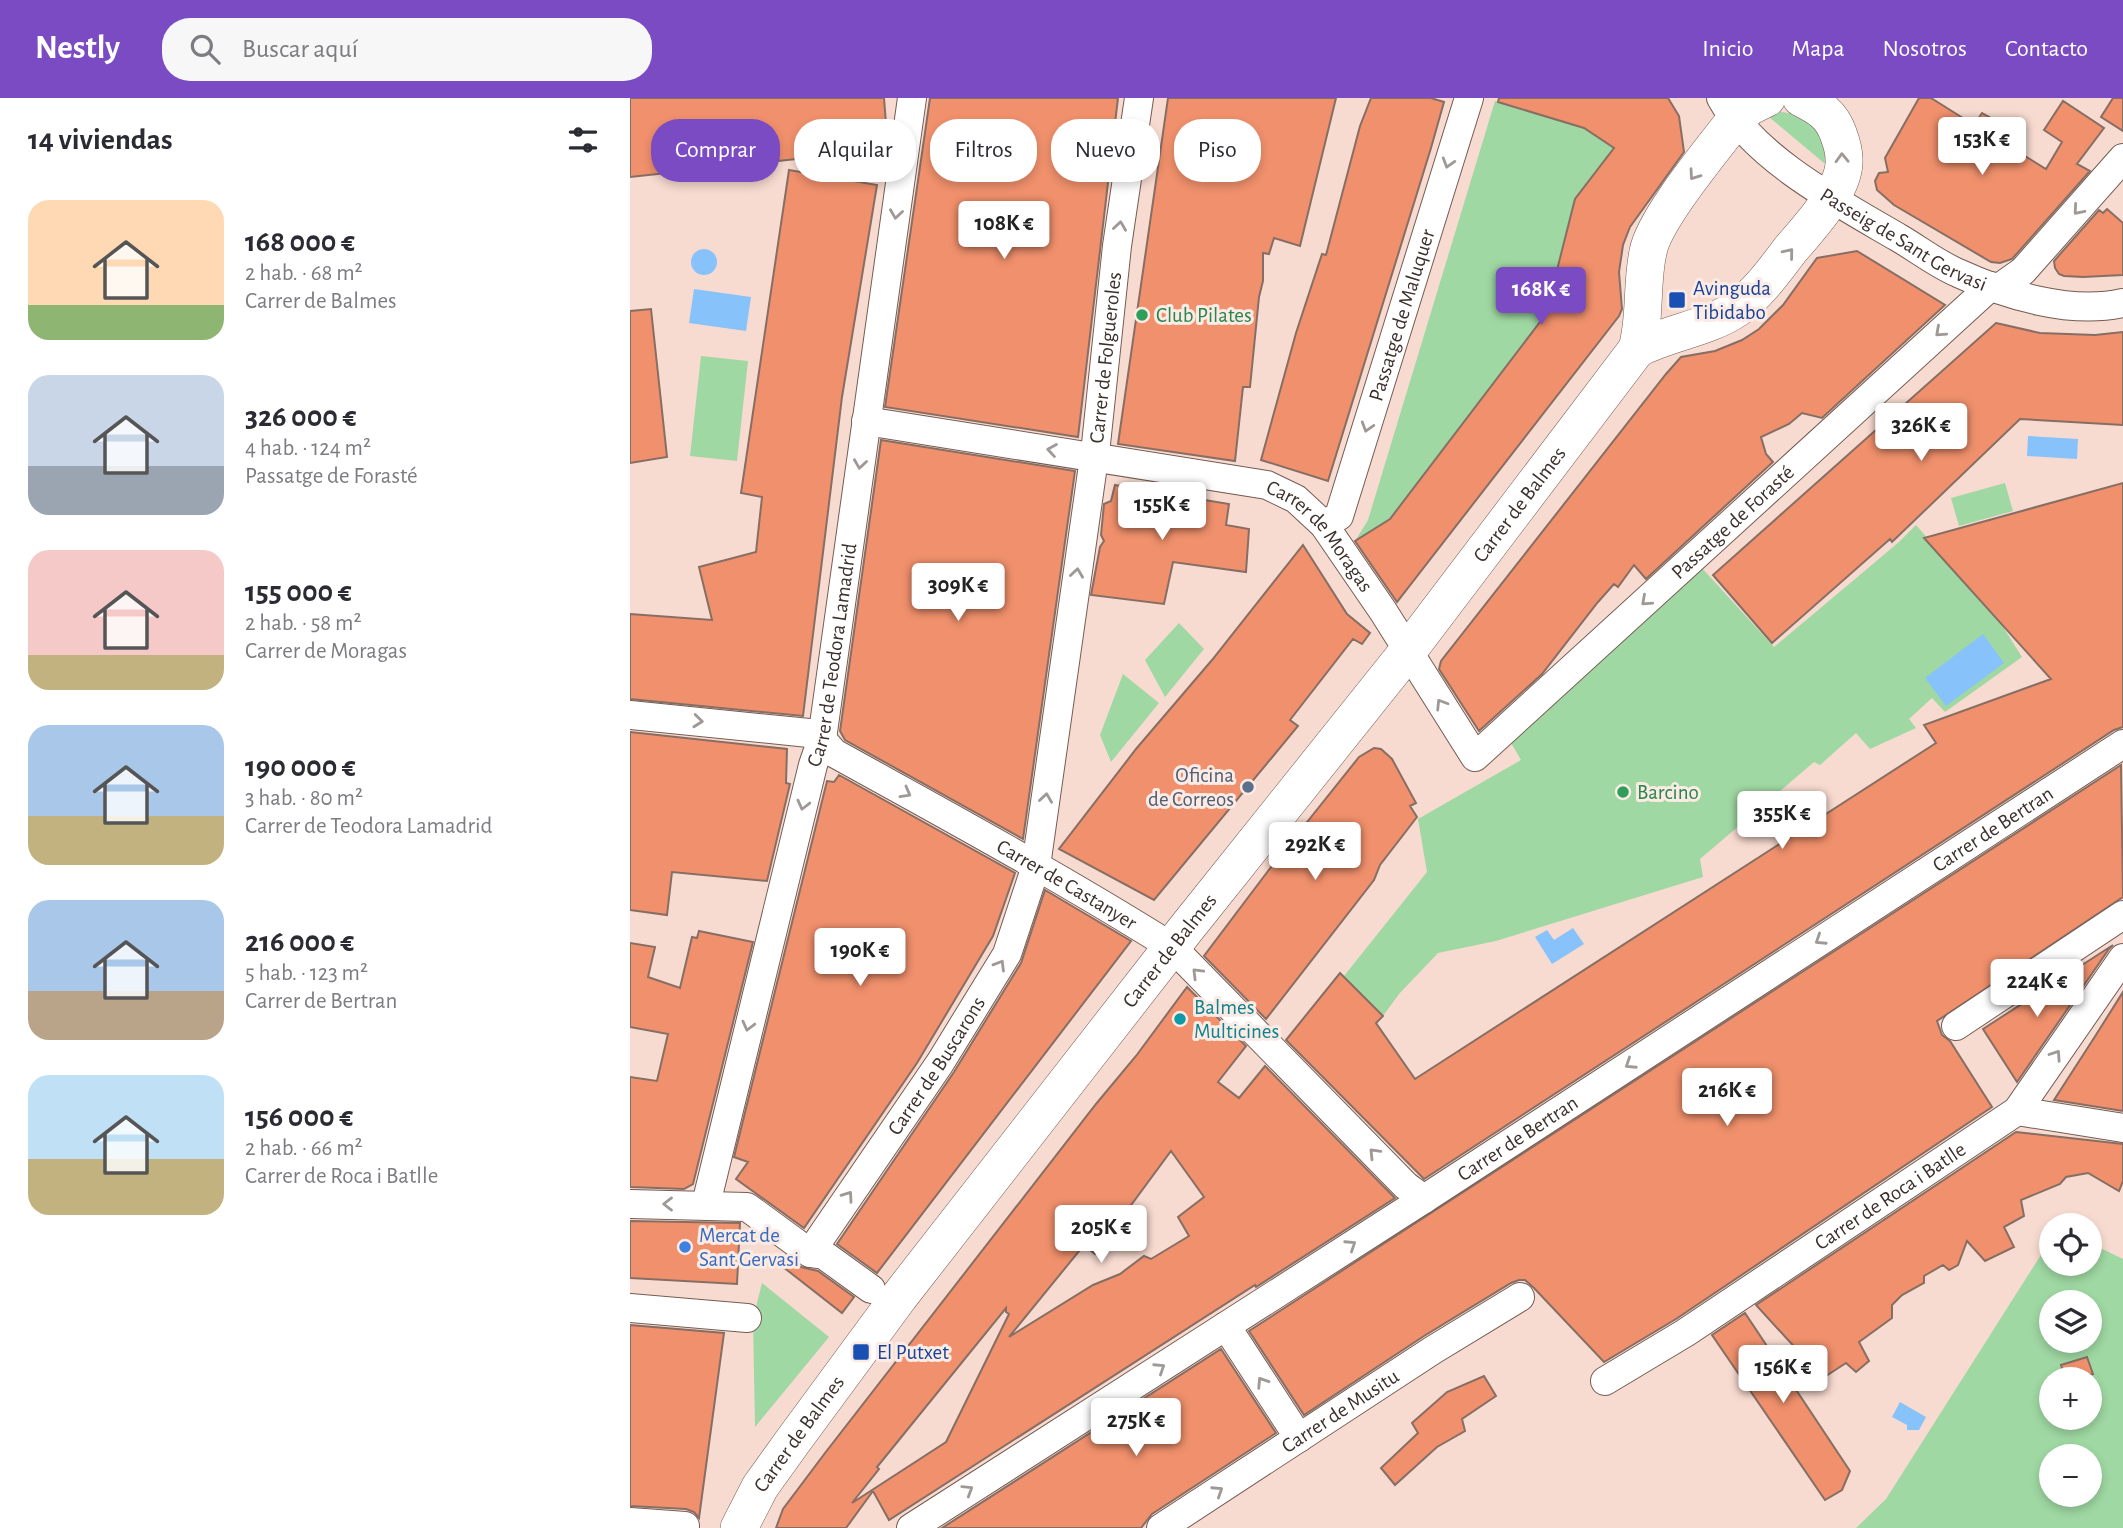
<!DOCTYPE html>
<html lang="es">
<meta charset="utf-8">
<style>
body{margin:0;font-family:"Alegreya Sans",sans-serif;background:#f7f7f7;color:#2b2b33;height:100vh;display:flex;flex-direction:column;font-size:26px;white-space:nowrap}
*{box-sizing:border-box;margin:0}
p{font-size:23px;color:#7c7c81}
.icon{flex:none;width:38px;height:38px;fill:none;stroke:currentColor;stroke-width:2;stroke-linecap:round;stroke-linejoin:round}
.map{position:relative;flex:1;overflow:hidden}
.sheet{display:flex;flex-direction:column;background:#fff;width:630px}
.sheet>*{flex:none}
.banner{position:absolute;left:21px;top:21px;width:665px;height:63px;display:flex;gap:14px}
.controls{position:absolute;left:1409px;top:1115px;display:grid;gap:14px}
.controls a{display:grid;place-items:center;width:63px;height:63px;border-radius:50%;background:#fff;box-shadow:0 4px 10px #0003;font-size:35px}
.price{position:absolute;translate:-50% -60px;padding:0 16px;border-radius:7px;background:#fff;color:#222;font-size:23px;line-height:46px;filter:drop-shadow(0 2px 4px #0008)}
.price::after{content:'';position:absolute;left:50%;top:42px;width:21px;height:16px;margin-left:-10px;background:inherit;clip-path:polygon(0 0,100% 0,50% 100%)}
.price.current{background:#7b4bc3;color:#fff}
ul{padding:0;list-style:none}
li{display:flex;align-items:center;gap:21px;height:175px;padding:0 28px}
li span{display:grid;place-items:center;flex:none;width:196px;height:140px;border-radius:21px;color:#555}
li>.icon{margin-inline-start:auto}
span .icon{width:84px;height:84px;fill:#fffc;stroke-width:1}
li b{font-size:30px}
h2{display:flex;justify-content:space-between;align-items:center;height:84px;padding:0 28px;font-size:30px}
.chip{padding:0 24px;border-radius:28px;background:#fff;box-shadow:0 4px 10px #0003;font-size:24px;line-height:63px}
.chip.current{background:#7b4bc3;color:#fff}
header{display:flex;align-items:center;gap:42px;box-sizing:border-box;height:98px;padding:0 35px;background:#7b4bc3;color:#fff}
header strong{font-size:33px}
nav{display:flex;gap:38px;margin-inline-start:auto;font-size:24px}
.search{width:490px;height:63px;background:#f7f7f7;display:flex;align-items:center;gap:18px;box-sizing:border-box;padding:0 24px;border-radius:28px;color:#7c7c81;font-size:26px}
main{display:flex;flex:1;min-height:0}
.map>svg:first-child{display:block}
.green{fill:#9fd8a2;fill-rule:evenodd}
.water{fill:#87c2fb}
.building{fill:#f0906c;stroke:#876e64;stroke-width:2;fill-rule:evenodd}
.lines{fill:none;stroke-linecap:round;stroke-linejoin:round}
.minor-casing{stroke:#745c53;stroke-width:30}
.major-casing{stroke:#745c53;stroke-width:38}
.minor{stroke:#fff;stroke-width:28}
.major{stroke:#fff;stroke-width:37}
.oneway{stroke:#9e9896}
.transit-dot{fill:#1a4fb4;stroke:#fcebe4;stroke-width:2.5}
.leisure-dot{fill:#2e9e5b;stroke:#fcebe4;stroke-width:2.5}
.service-dot{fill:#5c6f8a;stroke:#fcebe4;stroke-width:2.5}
.culture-dot{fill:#0f9aa8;stroke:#fcebe4;stroke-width:2.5}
.shop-dot{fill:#3f7fe0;stroke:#fcebe4;stroke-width:2.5}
.labels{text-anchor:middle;stroke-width:6;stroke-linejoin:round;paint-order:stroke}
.street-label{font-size:21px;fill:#3c312d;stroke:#fcebe4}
.transit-label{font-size:21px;fill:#164399;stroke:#fcebe4;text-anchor:start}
.leisure-label{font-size:21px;fill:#27864d;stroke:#fcebe4;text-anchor:start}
.service-label{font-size:21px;fill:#4e5e75;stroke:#fcebe4;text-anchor:end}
.culture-label{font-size:21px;fill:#0d838f;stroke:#fcebe4;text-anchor:start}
.shop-label{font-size:21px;fill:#366cbe;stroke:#fcebe4;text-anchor:start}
</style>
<header>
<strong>Nestly</strong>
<div class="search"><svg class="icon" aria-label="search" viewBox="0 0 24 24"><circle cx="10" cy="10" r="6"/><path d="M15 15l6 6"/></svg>Buscar aquí</div>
<nav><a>Inicio</a><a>Mapa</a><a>Nosotros</a><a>Contacto</a></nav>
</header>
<main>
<section class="sheet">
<h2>14 viviendas<svg class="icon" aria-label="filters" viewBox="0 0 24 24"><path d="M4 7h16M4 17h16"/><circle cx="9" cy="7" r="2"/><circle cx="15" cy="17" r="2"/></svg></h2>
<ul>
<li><span style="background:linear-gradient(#ffd9b3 75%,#8fb573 0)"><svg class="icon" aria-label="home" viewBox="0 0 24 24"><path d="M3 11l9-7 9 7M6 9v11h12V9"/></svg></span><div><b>168 000 €</b><p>2 hab. · 68 m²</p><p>Carrer de Balmes</p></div></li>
<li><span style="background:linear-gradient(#c9d6e8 65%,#9aa5b1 0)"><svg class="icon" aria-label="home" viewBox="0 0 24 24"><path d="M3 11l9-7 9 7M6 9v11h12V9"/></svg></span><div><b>326 000 €</b><p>4 hab. · 124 m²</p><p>Passatge de Forasté</p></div></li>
<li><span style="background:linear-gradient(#f6c9c9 75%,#c2b280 0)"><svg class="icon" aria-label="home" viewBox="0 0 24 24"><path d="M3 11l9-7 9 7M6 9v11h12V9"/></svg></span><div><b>155 000 €</b><p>2 hab. · 58 m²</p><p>Carrer de Moragas</p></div></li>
<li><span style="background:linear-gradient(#a9c7e8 65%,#c2b280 0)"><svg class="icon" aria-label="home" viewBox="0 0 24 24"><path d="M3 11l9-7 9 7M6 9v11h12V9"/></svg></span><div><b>190 000 €</b><p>3 hab. · 80 m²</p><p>Carrer de Teodora Lamadrid</p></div></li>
<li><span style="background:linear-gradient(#a9c7e8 65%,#b9a48a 0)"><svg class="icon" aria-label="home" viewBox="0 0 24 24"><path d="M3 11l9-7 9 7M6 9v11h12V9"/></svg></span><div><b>216 000 €</b><p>5 hab. · 123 m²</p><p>Carrer de Bertran</p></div></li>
<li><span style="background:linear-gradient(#bfe0f5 60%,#c2b280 0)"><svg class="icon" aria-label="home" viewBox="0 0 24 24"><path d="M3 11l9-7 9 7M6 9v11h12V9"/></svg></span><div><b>156 000 €</b><p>2 hab. · 66 m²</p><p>Carrer de Roca i Batlle</p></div></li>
</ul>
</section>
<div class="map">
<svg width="1493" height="1430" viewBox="0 0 1493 1430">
<rect width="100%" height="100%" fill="#f8dbd0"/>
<!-- green -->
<path class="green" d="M 865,3 L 954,30 L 984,50 L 928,202 L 756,426 L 754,425 L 725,443 L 738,422 Z
M 1152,14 L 1169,17 L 1191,34 L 1198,65 L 1194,65 L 1139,19 L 1139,16 Z
M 71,258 L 118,263 L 107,363 L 60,358 Z
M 1375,385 L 1383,413 L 1329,428 L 1321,400 Z
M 1286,427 L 1368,521 L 1392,559 L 1315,614 L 1302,600 L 1279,621 L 1286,630 L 1240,651 L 1226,635 L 1190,667 L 1184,664 L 1070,761 L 1073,779 L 866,843 L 808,855 L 769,896 L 753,918 L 714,878 L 797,774 L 788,721 L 891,662 L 880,643 L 1071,469 L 1144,549 L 1269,444 Z
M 549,525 L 574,551 L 535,599 L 515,562 Z
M 493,576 L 529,605 L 481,664 L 470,637 Z
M 1421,1141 L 1421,1166 L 1460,1166 L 1460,1145 L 1493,1161 L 1493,1430 L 1226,1430 L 1256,1401 ZM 1421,1204 L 1460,1204 L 1460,1242 L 1421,1242 ZM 1421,1281 L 1460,1281 L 1460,1320 L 1421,1320 ZM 1421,1358 L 1460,1358 L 1460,1396 L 1421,1396 Z
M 132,1185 L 199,1239 L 125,1329 L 123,1221 Z"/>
<!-- water -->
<path class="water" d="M61 164a13 13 0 1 1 26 0a13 13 0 1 1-26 0Z
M 64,191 L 121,199 L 116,233 L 59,225 Z
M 1398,338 L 1448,341 L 1447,361 L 1397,358 Z
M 1353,536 L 1374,565 L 1316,608 L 1295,580 Z
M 943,830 L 954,846 L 922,866 L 905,839 L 917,832 L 924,842 Z
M 1270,1304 L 1296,1319 L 1289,1332 L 1277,1332 L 1277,1327 L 1262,1319 Z"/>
<!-- building -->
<path class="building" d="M 0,0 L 254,0 L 258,51 L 0,79 Z
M 300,0 L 488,0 L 448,339 L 255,309 Z
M 538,0 L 706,0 L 670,148 L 644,140 L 639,156 L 633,155 L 633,183 L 629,199 L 620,289 L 613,289 L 605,363 L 488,346 Z
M 741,0 L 801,0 L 814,4 L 801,50 L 698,383 L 631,362 L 666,235 L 692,156 L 696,157 L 730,28 Z
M 869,0 L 1038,0 L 1049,18 L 1054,54 L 1000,129 L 993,147 L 989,174 L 992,211 L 989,218 L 767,504 L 725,443 L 760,421 L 929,199 L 928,168 L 945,101 L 984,50 L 954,30 L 868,4 Z
M 1289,0 L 1301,0 L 1344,27 L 1352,15 L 1374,27 L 1366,40 L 1416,71 L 1432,44 L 1414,32 L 1433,3 L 1474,30 L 1447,66 L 1460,73 L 1382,161 L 1370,165 L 1361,164 L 1264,107 L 1247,92 L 1245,83 L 1249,75 L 1258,74 L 1255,60 Z
M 1483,0 L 1493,0 L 1493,33 L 1471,19 Z
M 159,72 L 247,87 L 212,299 L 173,618 L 0,601 L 0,516 L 82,522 L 69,469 L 126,454 L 132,399 L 111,395 Z
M 1477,111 L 1493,125 L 1493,177 L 1453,179 L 1434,178 L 1429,176 L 1425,170 L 1424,163 L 1469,112 L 1473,115 Z
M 1227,153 L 1315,207 L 1192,320 L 1172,315 L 1159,326 L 1131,339 L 1136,356 L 1143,364 L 1016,481 L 1004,467 L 988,489 L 984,486 L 968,504 L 912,576 L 849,633 L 809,571 L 811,563 L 1036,276 L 1051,259 L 1085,253 L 1112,242 L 1129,231 L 1153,207 L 1187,160 Z
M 21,211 L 37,359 L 0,365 L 0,213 Z
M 1366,225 L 1410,235 L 1465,237 L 1493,234 L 1493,327 L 1390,321 L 1262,444 L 1260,441 L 1142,545 L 1083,477 Z
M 251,342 L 445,373 L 393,741 L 215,642 L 210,633 Z
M 1493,385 L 1493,629 L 1484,632 L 794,1081 L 656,942 L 710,875 L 753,918 L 746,925 L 785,981 L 1306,645 L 1294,627 L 1421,581 L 1294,440 Z
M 485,387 L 599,406 L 596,427 L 619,431 L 616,474 L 543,464 L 534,506 L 461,497 L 470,449 L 474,443 L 471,437 L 474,406 L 481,403 Z
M 673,447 L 717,516 L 740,535 L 732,546 L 723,541 L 660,622 L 668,628 L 524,802 L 429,751 L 506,651 L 582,562 Z
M 0,634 L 157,651 L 156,685 L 160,686 L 137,783 L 42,774 L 37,817 L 0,812 Z
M 744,650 L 751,651 L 762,661 L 786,705 L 780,708 L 787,719 L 750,767 L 744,782 L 636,921 L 574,858 L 638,773 L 729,659 Z
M 1491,667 L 1493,799 L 1307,923 L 1312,937 L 1320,943 L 1362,1009 L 1046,1221 L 974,1264 L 904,1190 L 895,1182 L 889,1182 L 881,1185 L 794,1238 L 674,1317 L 619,1233 Z
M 209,677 L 385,775 L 363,838 L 287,965 L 174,1130 L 106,1081 L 118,1064 L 104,1059 L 197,683 L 204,684 Z
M 415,792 L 501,843 L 247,1175 L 207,1146 L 324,974 L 391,865 Z
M 69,833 L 123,844 L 63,1086 L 54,1091 L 0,1089 L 0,979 L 27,983 L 38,936 L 0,929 L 0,845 L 25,849 L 18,879 L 50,890 L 62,839 L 67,840 Z
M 1483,847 L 1479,851 L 1387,984 L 1353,931 Z
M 557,889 L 616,948 L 588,984 L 609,1000 L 635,968 L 765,1100 L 626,1189 L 625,1187 L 259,1422 L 243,1393 L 216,1430 L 146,1430 L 153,1411 L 195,1355 L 466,1006 L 506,958 ZM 541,1053 L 574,1099 L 548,1119 L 559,1138 L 521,1161 L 514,1158 L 490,1176 L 463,1187 L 379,1239 L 454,1147 L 465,1156 ZM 376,1210 L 376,1214 L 379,1216 L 316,1344 L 222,1405 L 249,1371 L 247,1369 Z
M 1493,894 L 1493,1013 L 1424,1002 L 1464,940 Z
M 1386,1034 L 1493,1046 L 1493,1083 L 1489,1093 L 1458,1075 L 1436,1079 L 1430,1086 L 1391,1102 L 1394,1118 L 1374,1129 L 1384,1149 L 1355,1163 L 1337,1143 L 1328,1167 L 1319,1172 L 1313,1167 L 1294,1178 L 1294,1185 L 1272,1197 L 1262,1207 L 1262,1220 L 1229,1244 L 1239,1263 L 1226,1274 L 1216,1265 L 1193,1280 L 1126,1207 Z
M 0,1123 L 110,1125 L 107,1186 L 0,1180 Z
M 155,1157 L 171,1169 L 188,1173 L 224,1199 L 212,1215 L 148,1165 Z
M 1115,1215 L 1220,1373 L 1212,1392 L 1195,1402 L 1082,1237 Z
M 0,1227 L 94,1235 L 69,1420 L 64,1414 L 56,1411 L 0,1408 Z
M 591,1251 L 646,1335 L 522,1416 L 511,1430 L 312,1430 Z
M 1457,1259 L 1463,1276 L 1446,1281 L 1435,1281 L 1431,1267 Z
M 854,1278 L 866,1298 L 832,1321 L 835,1333 L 807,1349 L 765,1387 L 751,1370 L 788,1335 L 782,1325 L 817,1294 Z"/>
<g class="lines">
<defs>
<g id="minor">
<path id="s1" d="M 1091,0 C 1125,61 1209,105 1269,140 C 1288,151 1307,166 1328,175 C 1376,197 1440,217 1493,205"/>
<path d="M 1369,190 L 1393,173 L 1493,60"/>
<path id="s2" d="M 236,323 L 637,387 L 666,401 L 694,427 L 753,513 L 845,659 L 1361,188"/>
<path id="s3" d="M 694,427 L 709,418 L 839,0"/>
<path id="s4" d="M 0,617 L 179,635 L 192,641 L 204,655 C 318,718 432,780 542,849 L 776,1088 L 794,1101"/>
<path d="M 1326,928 L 1493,817"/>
<path d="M 1387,1013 L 1493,1030"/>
<path d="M 0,1106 L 117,1109 L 180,1155 L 194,1157 L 241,1191"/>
<path id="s5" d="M 76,1106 L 183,667 L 192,641 L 282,0"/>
<path id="s6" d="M 180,1155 L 310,965 L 377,856 L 406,768 L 466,346 L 487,148 L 509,0"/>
<path d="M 0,1210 L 117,1220"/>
<path d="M 596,1228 L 669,1340"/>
<path id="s7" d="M 975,1283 L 1055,1235 L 1387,1013 L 1493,860"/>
<path d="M 0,1424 L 55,1428"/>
<path id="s8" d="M 281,1430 L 794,1101 L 1493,646"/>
<path id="s9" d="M 531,1430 L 803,1252 L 890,1199"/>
</g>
<g id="major">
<path d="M 1007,251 C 1039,234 1076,231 1106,211 C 1128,196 1144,173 1160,152 C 1178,131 1216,91 1214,61 C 1214,53 1211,43 1208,35 C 1201,16 1189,9 1171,0"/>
<path id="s10" d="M 109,1430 L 130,1389 L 163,1343 L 269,1199 L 555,832 L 778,553 L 1007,251 C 1016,218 1011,186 1018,154 C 1024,121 1083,51 1105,22 L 1119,9 L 1137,0"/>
</g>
</defs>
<!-- minor casing -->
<use href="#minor" class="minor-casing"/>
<!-- major casing -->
<use href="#major" class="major-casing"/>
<!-- minor -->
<use href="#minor" class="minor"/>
<!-- major -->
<use href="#major" class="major"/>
</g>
<!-- one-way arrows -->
<defs><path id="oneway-chevron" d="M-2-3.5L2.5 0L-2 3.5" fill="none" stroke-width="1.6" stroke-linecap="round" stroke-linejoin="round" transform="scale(1.75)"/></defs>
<g class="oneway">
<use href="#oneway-chevron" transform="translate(1212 60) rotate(-92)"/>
<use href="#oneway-chevron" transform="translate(818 65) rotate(107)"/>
<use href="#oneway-chevron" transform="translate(1064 77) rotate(125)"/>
<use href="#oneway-chevron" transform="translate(1448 112) rotate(131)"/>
<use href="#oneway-chevron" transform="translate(266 116) rotate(98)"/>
<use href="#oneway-chevron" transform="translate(490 128) rotate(-82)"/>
<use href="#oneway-chevron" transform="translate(1159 155) rotate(-51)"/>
<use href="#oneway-chevron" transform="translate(1310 234) rotate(138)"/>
<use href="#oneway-chevron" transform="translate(737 329) rotate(107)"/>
<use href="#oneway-chevron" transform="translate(422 352) rotate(-171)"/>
<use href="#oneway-chevron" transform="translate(230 366) rotate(98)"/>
<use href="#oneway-chevron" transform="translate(447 475) rotate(-82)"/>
<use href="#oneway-chevron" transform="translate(1016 503) rotate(138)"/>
<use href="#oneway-chevron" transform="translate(811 606) rotate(-122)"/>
<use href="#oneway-chevron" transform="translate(68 623) rotate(6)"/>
<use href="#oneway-chevron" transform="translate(276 695) rotate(29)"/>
<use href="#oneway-chevron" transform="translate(416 700) rotate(-82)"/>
<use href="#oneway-chevron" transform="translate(173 707) rotate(104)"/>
<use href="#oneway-chevron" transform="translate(1190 842) rotate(147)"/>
<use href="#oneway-chevron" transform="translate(370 867) rotate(-59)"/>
<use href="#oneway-chevron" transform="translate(567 875) rotate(-135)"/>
<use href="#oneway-chevron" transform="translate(118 928) rotate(104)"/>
<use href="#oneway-chevron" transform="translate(1426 957) rotate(-56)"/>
<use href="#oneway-chevron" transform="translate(1000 966) rotate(147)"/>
<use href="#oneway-chevron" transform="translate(744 1055) rotate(-134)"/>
<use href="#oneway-chevron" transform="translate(218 1098) rotate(-55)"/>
<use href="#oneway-chevron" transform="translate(38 1106) rotate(-180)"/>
<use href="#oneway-chevron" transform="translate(721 1147) rotate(-33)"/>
<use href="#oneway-chevron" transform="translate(530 1270) rotate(-33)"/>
<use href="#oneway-chevron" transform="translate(632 1284) rotate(-123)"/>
<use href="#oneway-chevron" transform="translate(338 1392) rotate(-32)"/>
<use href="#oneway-chevron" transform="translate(588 1393) rotate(-33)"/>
</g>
<!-- markers -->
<g class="transit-dot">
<rect x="1038" y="193" width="18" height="18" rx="3.5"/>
<rect x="222" y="1245" width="18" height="18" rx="3.5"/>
</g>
<g class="leisure-dot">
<circle cx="512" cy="217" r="7"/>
<circle cx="993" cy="694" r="7"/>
</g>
<circle class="service-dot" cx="618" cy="689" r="7"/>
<circle class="culture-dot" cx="550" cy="921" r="7"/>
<circle class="shop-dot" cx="55" cy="1149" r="7"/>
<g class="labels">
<!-- street labels -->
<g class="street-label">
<text dy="7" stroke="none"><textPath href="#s1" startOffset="234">Passeig de Sant Gervasi</textPath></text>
<text dy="7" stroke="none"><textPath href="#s3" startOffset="228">Passatge de Maluquer</textPath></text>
<text dy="7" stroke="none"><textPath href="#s6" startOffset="964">Carrer de Folgueroles</textPath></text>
<text dy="7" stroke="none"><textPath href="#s10" startOffset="1288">Carrer de Balmes</textPath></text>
<text dy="7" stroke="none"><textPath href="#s2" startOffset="1102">Passatge de Forasté</textPath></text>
<text dy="7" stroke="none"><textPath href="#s2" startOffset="481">Carrer de Moragas</textPath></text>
<text dy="7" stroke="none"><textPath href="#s5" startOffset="564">Carrer de Teodora Lamadrid</textPath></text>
<text dy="7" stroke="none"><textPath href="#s8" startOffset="1288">Carrer de Bertran</textPath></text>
<text dy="7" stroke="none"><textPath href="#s4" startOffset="480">Carrer de Castanyer</textPath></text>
<text dy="7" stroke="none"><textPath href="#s10" startOffset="721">Carrer de Balmes</textPath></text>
<text dy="7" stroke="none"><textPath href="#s6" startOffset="226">Carrer de Buscarons</textPath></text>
<text dy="7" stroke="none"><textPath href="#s8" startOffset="721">Carrer de Bertran</textPath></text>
<text dy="7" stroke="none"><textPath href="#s7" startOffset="340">Carrer de Roca i Batlle</textPath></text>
<text dy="7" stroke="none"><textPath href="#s9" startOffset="214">Carrer de Musitu</textPath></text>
<text dy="7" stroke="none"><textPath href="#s10" startOffset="112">Carrer de Balmes</textPath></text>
</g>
<!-- transit labels -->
<g class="transit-label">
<text x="1063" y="197">Avinguda<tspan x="1063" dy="24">Tibidabo</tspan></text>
<text x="247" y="1261">El Putxet</text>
</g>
<!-- leisure labels -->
<g class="leisure-label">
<text x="526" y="224">Club Pilates</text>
<text x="1007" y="701">Barcino</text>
</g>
<!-- service labels -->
<g class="service-label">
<text x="604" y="684">Oficina<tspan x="604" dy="24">de Correos</tspan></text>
</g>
<!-- culture labels -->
<g class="culture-label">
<text x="564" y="916">Balmes<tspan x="564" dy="24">Multicines</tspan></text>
</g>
<!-- shop labels -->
<g class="shop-label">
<text x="69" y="1144">Mercat de<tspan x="69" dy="24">Sant Gervasi</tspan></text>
</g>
</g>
</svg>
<div class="controls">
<a><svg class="icon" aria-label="locate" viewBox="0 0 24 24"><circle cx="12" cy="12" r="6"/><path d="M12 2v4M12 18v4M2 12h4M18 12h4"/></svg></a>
<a><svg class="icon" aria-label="layers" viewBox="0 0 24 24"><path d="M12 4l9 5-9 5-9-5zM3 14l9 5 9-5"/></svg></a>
<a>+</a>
<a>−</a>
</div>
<b class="price" style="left:1352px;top:79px">153K €</b>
<b class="price" style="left:374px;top:163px">108K €</b>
<b class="price current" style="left:911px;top:229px">168K €</b>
<b class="price" style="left:1291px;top:365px">326K €</b>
<b class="price" style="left:532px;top:444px">155K €</b>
<b class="price" style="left:328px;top:525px">309K €</b>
<b class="price" style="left:1152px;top:753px">355K €</b>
<b class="price" style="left:685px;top:784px">292K €</b>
<b class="price" style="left:230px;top:890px">190K €</b>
<b class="price" style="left:1407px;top:921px">224K €</b>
<b class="price" style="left:1097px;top:1030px">216K €</b>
<b class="price" style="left:471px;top:1167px">205K €</b>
<b class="price" style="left:1153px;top:1307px">156K €</b>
<b class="price" style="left:506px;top:1360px">275K €</b>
<div class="banner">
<a class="chip current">Comprar</a>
<a class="chip">Alquilar</a>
<a class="chip">Filtros</a>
<a class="chip">Nuevo</a>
<a class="chip">Piso</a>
</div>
</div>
</main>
